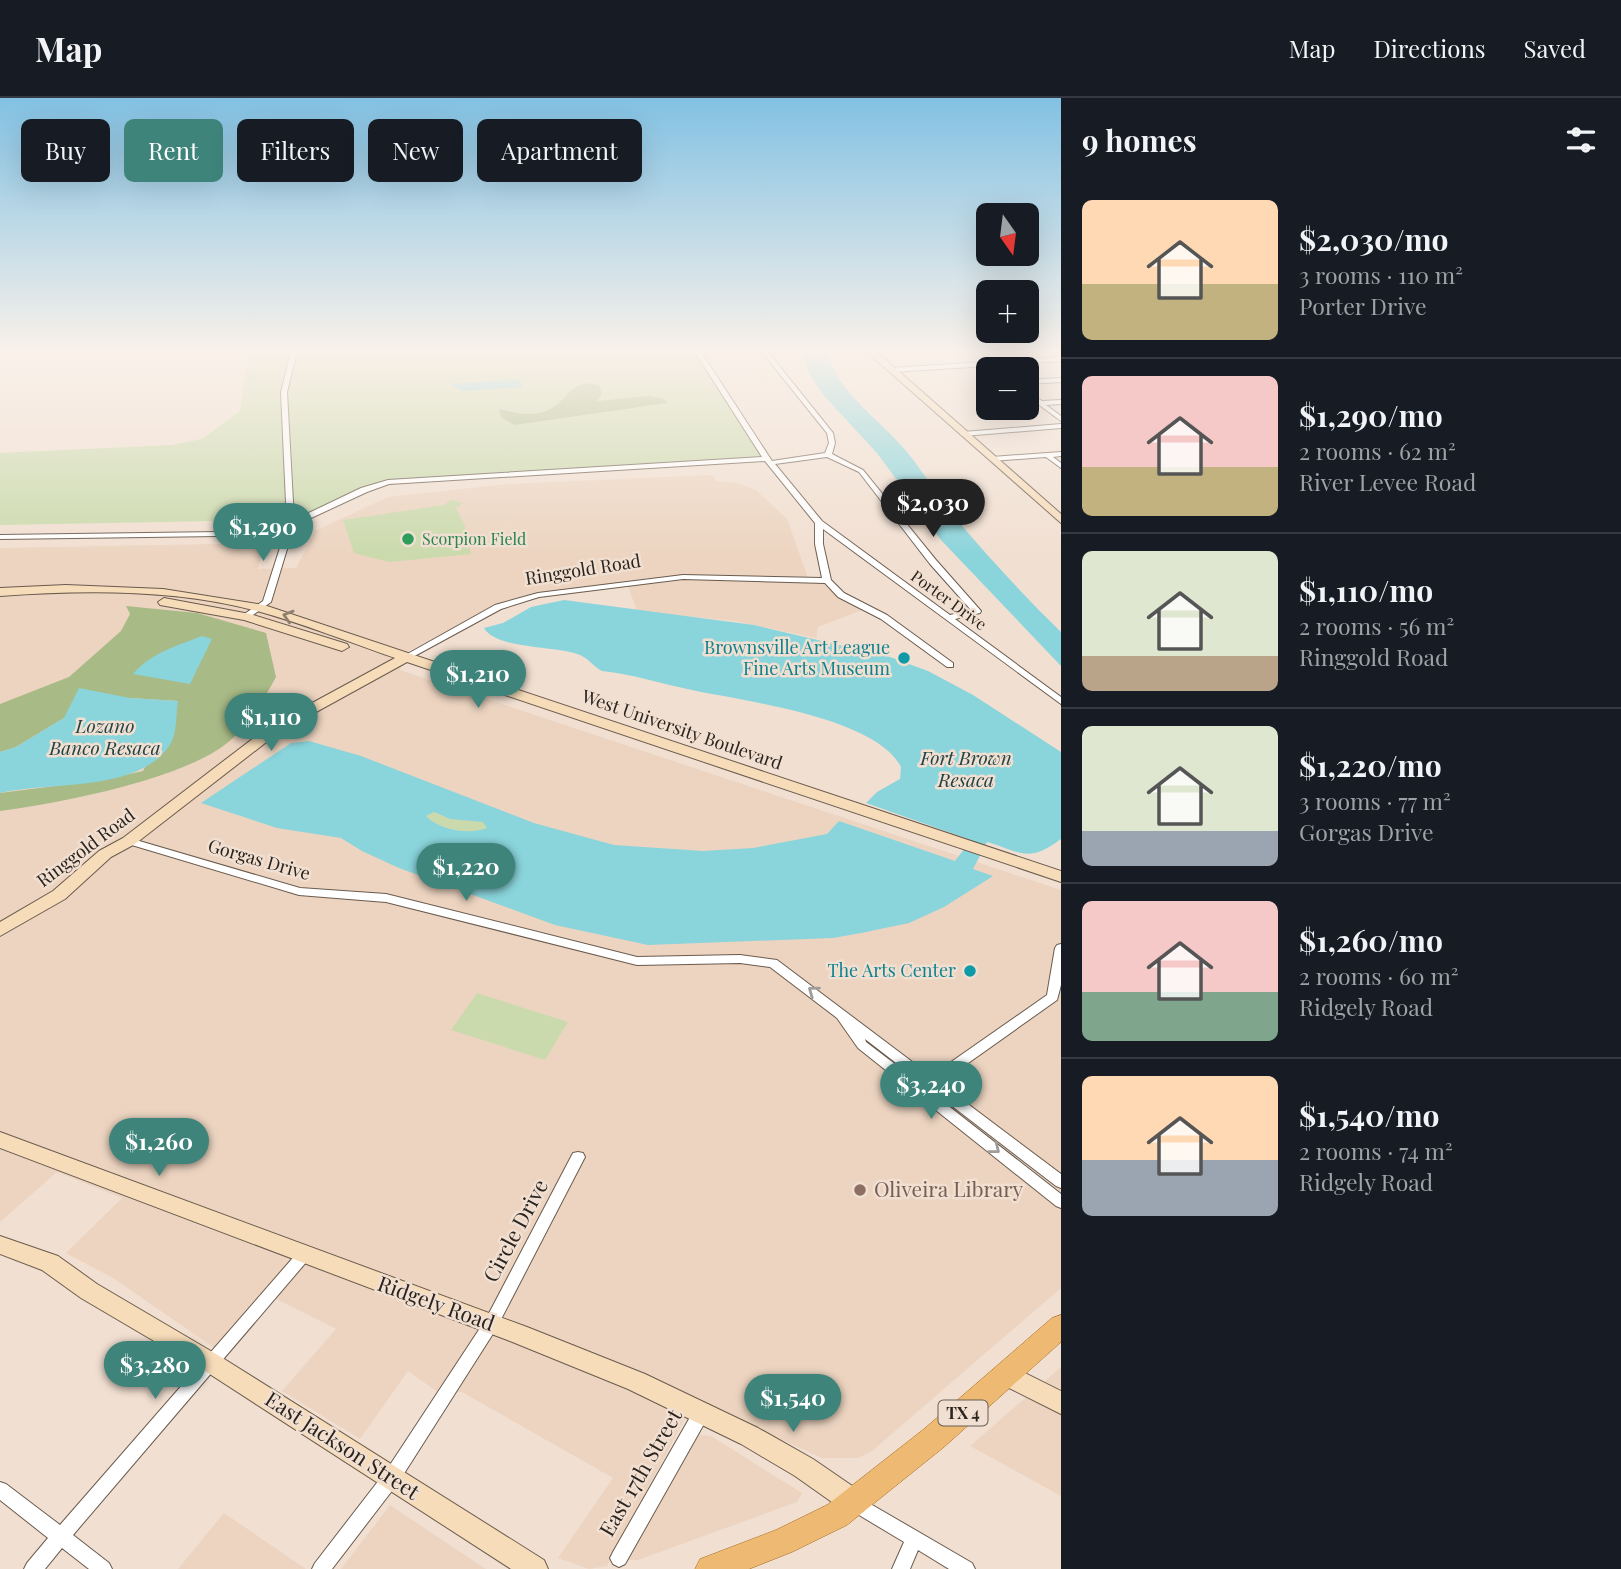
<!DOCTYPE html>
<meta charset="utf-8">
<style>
body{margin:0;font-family:"Playfair Display",serif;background:#242831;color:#f1f3f6;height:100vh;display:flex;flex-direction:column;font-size:26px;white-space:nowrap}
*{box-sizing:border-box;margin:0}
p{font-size:23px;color:#9ea1a6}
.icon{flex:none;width:38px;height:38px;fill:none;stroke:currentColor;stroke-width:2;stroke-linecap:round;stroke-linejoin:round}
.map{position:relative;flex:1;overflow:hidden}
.panel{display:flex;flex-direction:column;background:#171b24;width:560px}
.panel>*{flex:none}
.hud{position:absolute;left:21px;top:21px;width:665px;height:63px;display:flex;gap:14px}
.needle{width:46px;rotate:166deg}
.controls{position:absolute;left:976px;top:105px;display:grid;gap:14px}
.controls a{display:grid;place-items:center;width:63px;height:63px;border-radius:10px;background:#171b24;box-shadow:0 7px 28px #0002;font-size:35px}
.price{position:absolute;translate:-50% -60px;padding:0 16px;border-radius:24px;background:#3e847b;color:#fff;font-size:23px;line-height:46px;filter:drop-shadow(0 2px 4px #0008)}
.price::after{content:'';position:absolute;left:50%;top:42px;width:21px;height:16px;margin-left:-10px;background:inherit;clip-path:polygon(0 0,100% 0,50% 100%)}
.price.selected{background:#222;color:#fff}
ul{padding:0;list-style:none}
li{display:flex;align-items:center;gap:21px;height:175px;padding:0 21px}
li+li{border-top:2px solid #363941}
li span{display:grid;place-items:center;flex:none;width:196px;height:140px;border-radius:10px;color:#555}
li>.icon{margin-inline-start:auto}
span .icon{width:84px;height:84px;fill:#fffc;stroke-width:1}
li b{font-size:30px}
h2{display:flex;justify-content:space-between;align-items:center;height:84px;padding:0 21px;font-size:30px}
.pill{padding:0 24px;border-radius:10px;background:#171b24;box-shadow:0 7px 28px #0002;font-size:24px;line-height:63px}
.pill.selected{background:#3e847b;color:#fff}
header{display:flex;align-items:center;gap:42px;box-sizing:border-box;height:98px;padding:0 35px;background:#171b24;border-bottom:2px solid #363941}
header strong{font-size:33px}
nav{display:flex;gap:38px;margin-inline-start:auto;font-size:24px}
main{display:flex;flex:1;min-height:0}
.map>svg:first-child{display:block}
.built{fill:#ecd4c0}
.green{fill:#cadaac}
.forest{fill:#a8ba86}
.water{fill:#8ad4db;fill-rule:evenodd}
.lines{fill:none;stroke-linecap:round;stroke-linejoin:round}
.street-casing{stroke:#6a5b4e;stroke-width:2}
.secondary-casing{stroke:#6a5b4e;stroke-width:2}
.primary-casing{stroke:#a26819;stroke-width:1}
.street{fill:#fff;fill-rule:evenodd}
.secondary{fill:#f6dcb9;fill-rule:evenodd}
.primary{fill:#eeba73;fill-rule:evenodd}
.oneway{stroke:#90806c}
.oneway2{stroke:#9f9c9a}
.leisure-dot{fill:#2e9e5b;stroke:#f1dfd1;stroke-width:2.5}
.culture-dot{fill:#0f9aa8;stroke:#f1dfd1;stroke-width:2.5}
.education-dot{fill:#8d6e63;stroke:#f1dfd1;stroke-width:2.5}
.labels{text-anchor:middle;stroke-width:5;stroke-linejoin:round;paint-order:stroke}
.far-leisure-label{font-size:16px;fill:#27864d;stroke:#f1dfd1;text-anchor:start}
.far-street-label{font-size:16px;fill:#2a241e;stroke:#f1dfd1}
.shield{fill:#f1dfd1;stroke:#665c54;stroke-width:2}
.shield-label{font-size:16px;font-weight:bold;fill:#2a241e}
.street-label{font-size:18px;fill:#2a241e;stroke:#f1dfd1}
.culture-label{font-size:18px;fill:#0d838f;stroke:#f1dfd1;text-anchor:end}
.water-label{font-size:19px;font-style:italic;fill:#1f4346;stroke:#f1dfd1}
.near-education-label{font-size:21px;fill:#785e54;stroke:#f1dfd1;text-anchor:start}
.near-street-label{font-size:21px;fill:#2a241e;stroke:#f1dfd1}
</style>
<header>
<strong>Map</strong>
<nav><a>Map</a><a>Directions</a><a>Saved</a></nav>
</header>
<main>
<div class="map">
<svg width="1061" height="1471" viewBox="0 0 1061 1471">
<rect width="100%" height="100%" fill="#f1dfd1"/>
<!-- built -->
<path class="built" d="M 712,377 L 716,383 L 737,385 L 756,392 L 787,421 L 808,480 L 665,478 L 528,497 L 502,504 L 407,554 L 400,572 L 1061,792 L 1061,1190 L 872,1353 L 858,1360 L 822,1360 L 694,1303 L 607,1468 L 589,1471 L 558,1460 L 613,1380 L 462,1294 L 439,1295 L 408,1273 L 360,1341 L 282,1293 L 336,1231 L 266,1196 L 216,1251 L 113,1180 L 66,1155 L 122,1100 L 57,1074 L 0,1124 L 0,450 L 264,445 L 258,471 L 296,470 L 315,433 L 388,399 L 509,386 Z
M 695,481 L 824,486 L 836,498 L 862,512 L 818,529 L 816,540 L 734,523 L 637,513 L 628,488 Z
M 1061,1269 L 1061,1398 L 970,1348 Z
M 698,1337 L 711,1338 L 802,1395 L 797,1404 L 638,1462 L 626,1462 Z
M 390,1407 L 486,1471 L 341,1471 Z
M 224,1415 L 306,1471 L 178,1471 Z"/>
<!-- green -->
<path class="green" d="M 248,254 L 309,254 L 308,260 L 310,254 L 695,254 L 767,361 L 385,383 L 309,416 L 263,422 L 0,427 L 0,355 L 172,347 L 202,341 L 240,313 Z
M 451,402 L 463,405 L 456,410 L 464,426 L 471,456 L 389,464 L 354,455 L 343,422 L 444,407 Z
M 433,714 L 450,721 L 484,724 L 488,730 C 470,737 440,732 426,718 Z
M 477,895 L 568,924 L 545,962 L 451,932 Z"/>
<!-- forest -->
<path class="forest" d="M 586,285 L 599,287 L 602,295 L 597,303 L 649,298 L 664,301 L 667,305 L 514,327 L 501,319 L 499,311 C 523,317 544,321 563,301 C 571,293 575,287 586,285 Z
M 126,508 L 197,515 L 266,535 L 276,579 C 264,601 251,623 233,640 C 190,681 59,705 0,713 L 0,695 L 102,682 L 143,673 L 178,603 L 130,600 L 64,620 L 16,649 L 0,654 L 0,606 L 69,579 L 121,533 L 130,516 Z"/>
<!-- water -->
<path class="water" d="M 800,254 L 827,254 C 839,297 880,321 907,354 C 925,376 940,402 958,423 C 991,462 1025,499 1061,534 L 1061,568 L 941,442 L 877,355 L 825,299 L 811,279 Z
M 514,282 L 520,283 L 522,289 L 463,293 L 450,286 Z
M 564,502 L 754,527 L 890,559 L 928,573 L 973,597 L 1061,654 L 1061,741 C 1028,765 1023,755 987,744 L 973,771 L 993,778 L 944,809 L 909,825 L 861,835 L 833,840 L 648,847 L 555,827 L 399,770 L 362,753 L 341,740 L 277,730 L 201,705 L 291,645 L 309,643 L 361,658 L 534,725 L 614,747 L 703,753 L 753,750 L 827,736 L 839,723 L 955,763 L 971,742 L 866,705 L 877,694 L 900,681 L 901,669 C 876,619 743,603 692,592 C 662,586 633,576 602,573 C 594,569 588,560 580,557 C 556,547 497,552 484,530 L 503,525 L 531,509 ZM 434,714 L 450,721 L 483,724 L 487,730 C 470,737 439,732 426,718 Z
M 202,538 L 212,541 L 190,586 L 133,576 C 151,555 176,548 202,538 Z
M 79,590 L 130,600 L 178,603 C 176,615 177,635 171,645 C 142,695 50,683 0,695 L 0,654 L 16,649 L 64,620 Z"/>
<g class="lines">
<defs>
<path id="street" d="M 291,254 L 297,254 L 287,294 L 294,422 L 361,390 L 388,382 L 762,359 L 695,254 L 701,254 L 772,363 L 825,355 L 829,345 L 827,335 L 762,254 L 768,254 L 833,335 L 835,345 L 832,356 L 863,372 L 936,462 L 981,513 L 980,515 L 955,521 L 1061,599 L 1061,606 L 823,431 L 823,446 L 831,482 L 844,495 L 887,517 L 953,565 L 953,569 L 947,569 L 881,521 L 838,499 L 825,485 L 683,481 L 539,499 L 501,511 L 409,561 L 403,561 L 402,559 L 495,507 L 538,495 L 683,477 L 822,480 L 815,446 L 815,425 L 765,363 L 389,386 L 367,394 L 294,428 L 271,504 L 246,522 L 242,519 L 243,517 L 263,503 L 284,437 L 0,441 L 0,437 L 285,433 L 287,427 L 281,294 ZM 827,359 L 859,374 L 930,466 L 971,512 L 950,517 L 822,423 L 775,366 Z
M 972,254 L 979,254 L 990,264 L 1061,259 L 1061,263 L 994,267 L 992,270 L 988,268 L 891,274 L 888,272 L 891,270 L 984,264 Z
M 1061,280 L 1061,284 L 1027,286 L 1027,282 Z
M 1027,293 L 1042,303 L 1061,302 L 1061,306 L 1046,307 L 1061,318 L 1061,323 L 1027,298 Z
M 1061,326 L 1061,330 L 963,338 L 960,336 L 963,334 Z
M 1061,354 L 1061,358 L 1053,359 L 1061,365 L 1061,370 L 1046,359 L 992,363 L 989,361 L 992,359 Z
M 129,740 L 300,790 L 386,796 L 637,859 L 740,857 L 777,862 L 931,978 L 1047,897 L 1055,850 L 1057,847 L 1061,846 L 1061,887 L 1057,902 L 940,985 L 1061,1076 L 1061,1090 L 1056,1088 L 930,991 L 928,992 L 1061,1096 L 1061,1110 L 1056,1108 L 858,950 L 837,920 L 770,869 L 740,865 L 637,867 L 386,804 L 299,797 L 125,745 L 124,743 L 125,741 ZM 865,941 L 922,985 L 921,986 L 866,944 Z
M 578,1054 L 583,1055 L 585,1059 L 496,1231 L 398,1385 L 332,1471 L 312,1471 L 315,1465 L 386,1373 L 486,1221 L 573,1055 Z
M 303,1152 L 308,1154 L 310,1158 L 308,1162 L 73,1437 L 109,1465 L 112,1471 L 89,1471 L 62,1450 L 45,1471 L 24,1471 L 27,1465 L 48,1440 L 0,1402 L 0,1384 L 6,1386 L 60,1427 L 298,1154 Z
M 703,1305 L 709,1307 L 711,1312 L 709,1317 L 625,1466 L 619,1469 L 613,1466 L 610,1460 L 613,1454 L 697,1307 Z
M 855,1397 L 972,1465 L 975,1471 L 949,1471 L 918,1452 L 910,1471 L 892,1471 L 904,1444 L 849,1411 L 846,1405 L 849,1399 Z"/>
<path id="secondary" d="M 867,254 L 877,254 L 1061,416 L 1061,425 Z
M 66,487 L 163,491 L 264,507 L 1061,773 L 1061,784 L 407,564 L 278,635 L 135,746 L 111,759 L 65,801 L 0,838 L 0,824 L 53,793 L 99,753 L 123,740 L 268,629 L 395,560 C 349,544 304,526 257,513 C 175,491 85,492 0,498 L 0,490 Z
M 164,500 L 250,516 L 347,546 L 349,549 L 342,553 L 244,522 L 160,507 L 158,504 Z
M 0,1034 L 527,1229 L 645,1276 L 758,1330 L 813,1361 L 864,1396 L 868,1405 L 864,1414 L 855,1418 L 846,1414 L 795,1378 L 741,1346 L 628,1291 L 510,1243 L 0,1050 Z
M 0,1138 L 58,1158 L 97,1186 L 221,1259 L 544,1462 L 548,1471 L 511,1471 L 205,1273 L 81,1200 L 42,1172 L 0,1156 Z
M 1007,1266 L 1061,1293 L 1061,1316 L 999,1285 L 995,1277 L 999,1269 Z"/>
<path id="primary" d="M 1061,1217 L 1061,1244 L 944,1349 L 847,1427 L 792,1454 L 749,1471 L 695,1471 L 700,1461 L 776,1432 L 827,1407 L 924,1331 L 1052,1220 Z"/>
</defs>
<!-- street casing -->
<use href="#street" class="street-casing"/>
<!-- secondary casing -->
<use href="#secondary" class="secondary-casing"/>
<!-- primary casing -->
<use href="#primary" class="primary-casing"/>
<!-- street -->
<use href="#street" class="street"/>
<!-- secondary -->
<use href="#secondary" class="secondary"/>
<!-- primary -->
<use href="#primary" class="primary"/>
</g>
<!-- one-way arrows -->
<defs><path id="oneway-chevron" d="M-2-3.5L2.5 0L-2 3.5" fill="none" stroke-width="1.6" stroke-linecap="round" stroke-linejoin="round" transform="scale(1.75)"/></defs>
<use class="oneway" href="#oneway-chevron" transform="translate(288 518) rotate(-163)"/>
<g class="oneway2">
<use href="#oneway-chevron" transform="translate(813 893) rotate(-144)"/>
<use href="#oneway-chevron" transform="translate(995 1051) rotate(38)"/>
</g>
<!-- sky -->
<linearGradient id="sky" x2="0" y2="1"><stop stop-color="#82c1e3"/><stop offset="0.55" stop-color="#f9f1ea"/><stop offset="1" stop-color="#f9f1ea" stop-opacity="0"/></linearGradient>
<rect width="1061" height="460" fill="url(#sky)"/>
<!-- markers -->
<circle class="leisure-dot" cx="408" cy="441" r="7"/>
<g class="culture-dot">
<circle cx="904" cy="560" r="7"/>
<circle cx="970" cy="873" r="7"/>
</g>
<circle class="education-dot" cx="860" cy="1092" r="7"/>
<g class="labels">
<!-- far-leisure labels -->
<g class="far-leisure-label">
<text x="422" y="447">Scorpion Field</text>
</g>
<!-- far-street labels -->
<g class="far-street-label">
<text transform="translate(949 502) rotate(36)" y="6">Porter Drive</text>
</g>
<!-- shield labels -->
<rect class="shield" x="938.5" y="1302.5" width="49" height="25" rx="5"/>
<g class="shield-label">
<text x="963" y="1321">TX 4</text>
</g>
<!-- street labels -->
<g class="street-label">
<text transform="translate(583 472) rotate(-9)" y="6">Ringgold Road</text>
<text transform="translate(682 632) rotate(19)" y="6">West University Boulevard</text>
<text transform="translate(86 750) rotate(-37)" y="6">Ringgold Road</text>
<text transform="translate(259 762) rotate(16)" y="6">Gorgas Drive</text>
</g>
<!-- culture labels -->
<g class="culture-label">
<text x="890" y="556">Brownsville Art League<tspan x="890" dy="21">Fine Arts Museum</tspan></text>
<text x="956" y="879">The Arts Center</text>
</g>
<!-- water labels -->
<g class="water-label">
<text x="105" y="635">Lozano<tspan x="105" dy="22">Banco Resaca</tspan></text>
<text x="966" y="667">Fort Brown<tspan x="966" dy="22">Resaca</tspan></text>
</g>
<!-- near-education labels -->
<g class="near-education-label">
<text x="874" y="1099">Oliveira Library</text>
</g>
<!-- near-street labels -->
<g class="near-street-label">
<text transform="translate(516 1133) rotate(-62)" y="7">Circle Drive</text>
<text transform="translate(436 1206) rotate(20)" y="7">Ridgely Road</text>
<text transform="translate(342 1348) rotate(33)" y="7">East Jackson Street</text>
<text transform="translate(641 1375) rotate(-60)" y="7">East 17th Street</text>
</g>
</g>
</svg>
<div class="controls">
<a><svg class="needle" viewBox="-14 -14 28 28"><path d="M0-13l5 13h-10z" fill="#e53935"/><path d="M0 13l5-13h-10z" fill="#9ea1a6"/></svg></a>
<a>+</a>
<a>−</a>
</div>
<b class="price selected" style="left:933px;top:441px">$2,030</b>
<b class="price" style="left:263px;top:465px">$1,290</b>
<b class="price" style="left:478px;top:612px">$1,210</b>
<b class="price" style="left:271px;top:655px">$1,110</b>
<b class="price" style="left:466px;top:805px">$1,220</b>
<b class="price" style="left:931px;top:1023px">$3,240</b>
<b class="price" style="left:159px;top:1080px">$1,260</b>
<b class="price" style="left:155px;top:1303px">$3,280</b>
<b class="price" style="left:793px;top:1336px">$1,540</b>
<div class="hud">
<a class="pill">Buy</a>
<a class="pill selected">Rent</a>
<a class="pill">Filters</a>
<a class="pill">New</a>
<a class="pill">Apartment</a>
</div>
</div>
<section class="panel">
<h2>9 homes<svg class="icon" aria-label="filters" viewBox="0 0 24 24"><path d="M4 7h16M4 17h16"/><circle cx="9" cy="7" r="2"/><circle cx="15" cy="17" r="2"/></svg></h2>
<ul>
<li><span style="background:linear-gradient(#ffd9b3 60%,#c2b280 0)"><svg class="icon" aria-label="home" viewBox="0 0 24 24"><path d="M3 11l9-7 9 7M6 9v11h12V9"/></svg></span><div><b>$2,030/mo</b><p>3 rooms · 110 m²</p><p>Porter Drive</p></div></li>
<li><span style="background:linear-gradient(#f6c9c9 65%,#c2b280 0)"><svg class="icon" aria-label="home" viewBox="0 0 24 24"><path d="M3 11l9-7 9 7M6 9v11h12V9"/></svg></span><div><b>$1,290/mo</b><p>2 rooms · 62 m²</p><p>River Levee Road</p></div></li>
<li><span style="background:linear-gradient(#dfe7d0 75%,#b9a48a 0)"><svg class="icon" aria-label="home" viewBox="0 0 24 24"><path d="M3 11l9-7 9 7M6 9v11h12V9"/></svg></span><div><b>$1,110/mo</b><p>2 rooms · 56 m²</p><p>Ringgold Road</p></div></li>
<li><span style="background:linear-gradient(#dfe7d0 75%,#9aa5b1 0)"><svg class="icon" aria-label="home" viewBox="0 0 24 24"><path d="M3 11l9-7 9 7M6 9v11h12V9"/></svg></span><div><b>$1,220/mo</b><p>3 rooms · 77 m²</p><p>Gorgas Drive</p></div></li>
<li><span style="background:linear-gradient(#f6c9c9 65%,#7fa58c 0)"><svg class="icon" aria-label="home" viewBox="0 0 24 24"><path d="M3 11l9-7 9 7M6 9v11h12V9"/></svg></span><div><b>$1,260/mo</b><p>2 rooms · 60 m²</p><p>Ridgely Road</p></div></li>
<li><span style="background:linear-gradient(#ffd9b3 60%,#9aa5b1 0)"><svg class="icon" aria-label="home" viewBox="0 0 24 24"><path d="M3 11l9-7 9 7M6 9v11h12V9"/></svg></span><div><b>$1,540/mo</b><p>2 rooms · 74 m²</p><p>Ridgely Road</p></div></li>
</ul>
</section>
</main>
